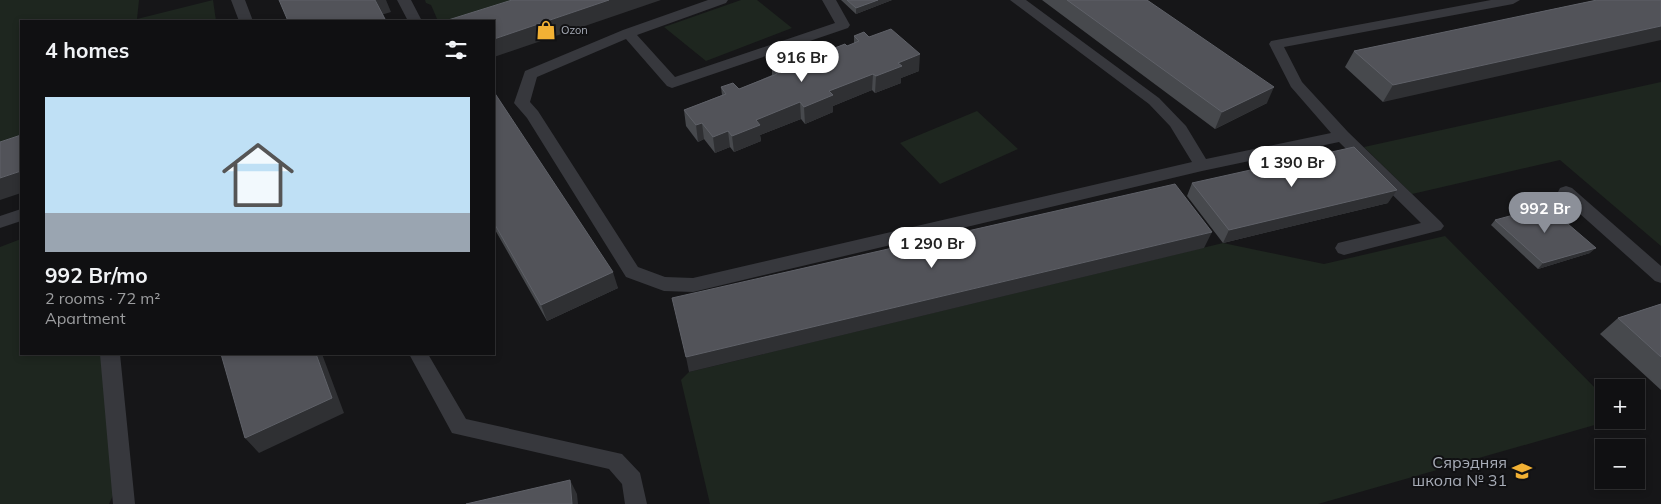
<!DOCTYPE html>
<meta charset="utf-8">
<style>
body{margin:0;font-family:Mulish,sans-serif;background:#1e1e20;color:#f1f3f6;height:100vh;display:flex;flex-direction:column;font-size:19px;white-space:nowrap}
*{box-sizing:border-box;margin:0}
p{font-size:16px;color:#9c9d9f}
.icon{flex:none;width:28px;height:28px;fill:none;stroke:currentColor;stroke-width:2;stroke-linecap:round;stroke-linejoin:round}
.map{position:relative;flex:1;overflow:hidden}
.sheet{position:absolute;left:20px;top:20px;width:475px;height:335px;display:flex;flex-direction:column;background:#101012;border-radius:0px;box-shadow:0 2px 8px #0003,0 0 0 1px #303032}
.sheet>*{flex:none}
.controls{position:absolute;left:1595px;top:379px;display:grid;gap:10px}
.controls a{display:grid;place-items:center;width:50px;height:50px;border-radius:0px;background:#101012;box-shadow:0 2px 8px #0003,0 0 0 1px #303032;font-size:25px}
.price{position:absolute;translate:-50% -42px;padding:0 11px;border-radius:18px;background:#fff;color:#222;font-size:16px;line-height:32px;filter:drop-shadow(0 1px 2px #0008)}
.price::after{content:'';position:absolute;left:50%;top:30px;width:15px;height:11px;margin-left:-8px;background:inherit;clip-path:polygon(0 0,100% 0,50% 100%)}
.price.active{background:#8c9099;color:#fff}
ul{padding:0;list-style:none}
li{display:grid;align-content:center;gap:10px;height:265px;padding:0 25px}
li span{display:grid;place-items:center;height:155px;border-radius:0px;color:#555}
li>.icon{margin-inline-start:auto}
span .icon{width:90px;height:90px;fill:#fffc;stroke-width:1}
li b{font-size:21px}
h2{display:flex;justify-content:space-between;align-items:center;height:60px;padding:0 25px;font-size:21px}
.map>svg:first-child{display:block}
.green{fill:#1e261f}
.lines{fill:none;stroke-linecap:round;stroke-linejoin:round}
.lane{fill:#37383d;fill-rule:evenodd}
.wall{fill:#47494d}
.shaded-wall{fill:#2f3033}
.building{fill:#525359;stroke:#5f6168}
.labels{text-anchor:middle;stroke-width:4;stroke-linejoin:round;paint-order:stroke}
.far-poi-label{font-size:11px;fill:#a8adb8;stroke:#111113;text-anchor:start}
.near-poi-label{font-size:16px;fill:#a8adb8;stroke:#111113;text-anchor:end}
</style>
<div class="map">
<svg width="1661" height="504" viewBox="0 0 1661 504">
<rect width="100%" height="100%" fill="#161618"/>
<!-- green -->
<path class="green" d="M 0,0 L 139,0 L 137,19 L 213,0 L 216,21 L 21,21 L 21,158 L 0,165 Z
M 425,0 L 530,0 L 462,21 L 438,21 L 431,5 L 426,3 Z
M 741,0 L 757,0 L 792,28 L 706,61 L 664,27 Z
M 1661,82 L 1661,246 L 1560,160 L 1412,194 L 1364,147 Z
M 977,111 L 1018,149 L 940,184 L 900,143 Z
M 1445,236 L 1604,397 L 1604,420 L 1612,420 L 1318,504 L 710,504 L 681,380 L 689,372 L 1223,243 L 1324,264 Z
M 21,239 L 21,354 L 113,354 L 127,465 L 109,504 L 0,504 L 0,247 Z"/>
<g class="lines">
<!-- lane -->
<path class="lane" d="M 231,0 L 245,0 L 253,21 L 239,21 Z
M 397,0 L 411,0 L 422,21 L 408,21 Z
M 708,0 L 728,0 L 726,3 L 637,35 L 675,77 L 835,23 L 822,0 L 836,0 L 850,25 L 848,28 L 672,88 L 667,86 L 626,39 L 537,77 L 530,102 L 538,111 L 638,267 L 665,277 L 693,278 L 1192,162 L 1170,126 L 1149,104 L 1010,0 L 1026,0 L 1159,98 L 1186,126 L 1206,159 L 1331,133 L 1291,87 L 1269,44 L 1271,41 L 1491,0 L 1520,0 L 1513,4 L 1284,47 L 1302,82 L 1348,132 L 1441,222 L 1444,226 L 1441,230 L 1344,255 L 1338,253 L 1335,248 L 1338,243 L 1421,223 L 1339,142 L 1202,171 L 693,292 L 664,291 L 626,277 L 527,118 L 514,103 L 525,71 L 623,30 Z
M 1566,186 L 1572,188 L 1661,266 L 1661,283 L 1655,281 L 1560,196 L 1558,192 L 1560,188 Z
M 21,209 L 21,221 L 0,228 L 0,216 Z
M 100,354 L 120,354 L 135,504 L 113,504 Z
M 409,354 L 428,354 L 466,419 L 622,454 L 640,473 L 647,504 L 625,504 L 622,484 L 609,469 L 452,433 Z"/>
</g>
<!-- wall -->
<path class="wall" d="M 841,0 L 892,0 L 856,14 Z
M 1042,0 L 1147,0 L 1267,103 L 1215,129 Z
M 1597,0 L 1383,102 L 1345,67 L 1354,51 Z
M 854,36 L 869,37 L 919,71 L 901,78 L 901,83 L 875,93 L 872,90 L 833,106 L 833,112 L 805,124 L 801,119 L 760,135 L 761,141 L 734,152 L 730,147 L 715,153 L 704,139 L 698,142 L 686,126 L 684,110 L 722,95 L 721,87 L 739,89 L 772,75 L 772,68 L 790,69 L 798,66 L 798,62 L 854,44 Z
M 494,92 L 618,288 L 547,321 L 494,228 Z
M 1192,183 L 1388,203 L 1223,243 L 1187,196 Z
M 1495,220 L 1590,253 L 1538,269 L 1491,225 Z
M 1661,304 L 1661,390 L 1600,334 L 1618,318 Z"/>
<!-- shaded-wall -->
<path class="shaded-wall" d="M 375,0 L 386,0 L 391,12 L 381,15 Z
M 609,0 L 661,0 L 494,57 L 494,39 Z
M 878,0 L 892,0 L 856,14 L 856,8 Z
M 1661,26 L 1661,40 L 1383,102 L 1393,85 Z
M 920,54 L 919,71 L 901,78 L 901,83 L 875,93 L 876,76 L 898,63 Z
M 873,74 L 872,90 L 833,106 L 833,112 L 805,124 L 804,107 L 829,91 Z
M 1274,87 L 1267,103 L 1215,129 L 1222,112 Z
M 800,102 L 801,119 L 760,135 L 761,141 L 734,152 L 732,136 L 756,120 Z
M 702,123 L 704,139 L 698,142 L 696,125 Z
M 728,131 L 730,147 L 715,153 L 713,137 Z
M 21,171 L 21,193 L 0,200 L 0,178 Z
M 1397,190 L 1388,203 L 1223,243 L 1229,230 Z
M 1212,232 L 1204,248 L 689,372 L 686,357 Z
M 1596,248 L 1590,253 L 1538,269 L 1543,263 Z
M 613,272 L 618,288 L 547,321 L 541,305 Z
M 316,354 L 322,354 L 344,413 L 259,453 L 245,438 Z
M 570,480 L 577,494 L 578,504 L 572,504 Z"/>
<!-- building -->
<path class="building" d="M 279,0 L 375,0 L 385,19 L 378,21 L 288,21 Z
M 512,0 L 609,0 L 494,39 L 494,21 L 445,21 Z
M 847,0 L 878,0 L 856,8 Z
M 1067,0 L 1147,0 L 1274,87 L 1222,112 Z
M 1597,0 L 1661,0 L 1661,26 L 1393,85 L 1354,51 Z
M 891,29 L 920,54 L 898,63 L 902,66 L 876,76 L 873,74 L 829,91 L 833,95 L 804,107 L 800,102 L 756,120 L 760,125 L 732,136 L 728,131 L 713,137 L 702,123 L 696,125 L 684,110 L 726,94 L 721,87 L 733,83 L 739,89 L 777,74 L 772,68 L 784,63 L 790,69 L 801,65 L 798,62 L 845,44 L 847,46 L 859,41 L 854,36 L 864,32 L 869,37 Z
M 494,92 L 613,272 L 541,305 L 494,223 Z
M 21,135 L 21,171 L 0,178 L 0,142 Z
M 1354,147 L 1397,190 L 1229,230 L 1192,183 Z
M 1175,184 L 1212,232 L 686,357 L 672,298 Z
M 1547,206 L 1596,248 L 1543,263 L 1495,220 Z
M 1661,304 L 1661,357 L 1618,318 Z
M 221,354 L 316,354 L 332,398 L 245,438 Z
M 570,480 L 572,504 L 466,504 Z"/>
<!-- icons -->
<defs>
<symbol id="shop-bare" viewBox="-9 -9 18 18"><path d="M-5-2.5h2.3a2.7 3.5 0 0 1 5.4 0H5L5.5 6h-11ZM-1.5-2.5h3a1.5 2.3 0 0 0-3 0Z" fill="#f2b134" stroke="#111113" stroke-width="2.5" paint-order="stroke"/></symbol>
<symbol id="school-bare" viewBox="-9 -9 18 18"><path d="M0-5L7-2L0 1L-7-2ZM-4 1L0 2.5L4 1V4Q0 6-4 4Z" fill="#f2b134" stroke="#111113" stroke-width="2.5" paint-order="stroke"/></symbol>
</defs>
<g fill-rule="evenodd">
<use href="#shop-bare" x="532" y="16" width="28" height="28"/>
<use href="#school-bare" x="1508" y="457" width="28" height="28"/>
</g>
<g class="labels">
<!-- far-poi labels -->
<g class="far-poi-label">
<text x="561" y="34">Ozon</text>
</g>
<!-- near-poi labels -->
<g class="near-poi-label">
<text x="1507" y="468">Сярэдняя<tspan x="1507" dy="18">школа № 31</tspan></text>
</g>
</g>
</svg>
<div class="controls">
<a>+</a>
<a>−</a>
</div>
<b class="price" style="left:802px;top:83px">916 Br</b>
<b class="price" style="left:1292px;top:188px">1 390 Br</b>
<b class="price active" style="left:1545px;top:234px">992 Br</b>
<b class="price" style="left:932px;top:269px">1 290 Br</b>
<section class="sheet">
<h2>4 homes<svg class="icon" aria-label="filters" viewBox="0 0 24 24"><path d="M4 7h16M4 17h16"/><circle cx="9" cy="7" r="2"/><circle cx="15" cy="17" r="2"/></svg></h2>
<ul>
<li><span style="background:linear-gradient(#bfe0f5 75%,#9aa5b1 0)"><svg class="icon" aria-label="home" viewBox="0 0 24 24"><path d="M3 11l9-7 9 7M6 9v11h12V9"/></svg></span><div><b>992 Br/mo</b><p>2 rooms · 72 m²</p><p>Apartment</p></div></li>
</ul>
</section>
</div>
